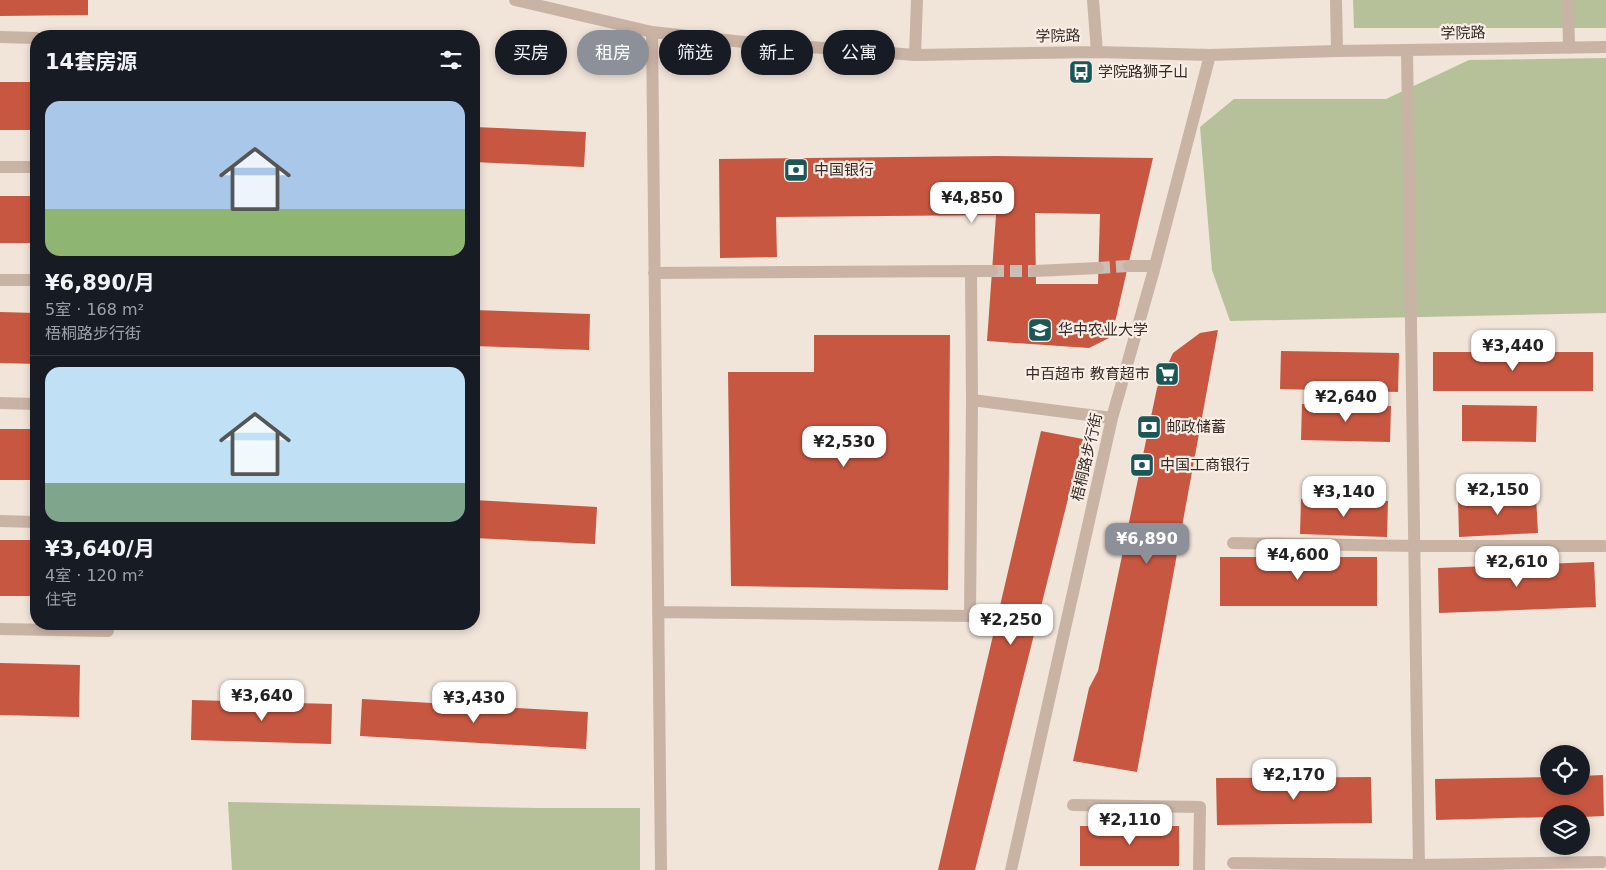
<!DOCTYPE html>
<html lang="zh">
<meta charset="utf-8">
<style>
body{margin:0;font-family:"DejaVu Sans","Noto Sans SC",sans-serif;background:#20242c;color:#f1f3f6;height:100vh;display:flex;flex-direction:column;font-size:19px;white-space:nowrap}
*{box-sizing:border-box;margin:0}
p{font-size:16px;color:#9ea1a6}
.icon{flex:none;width:28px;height:28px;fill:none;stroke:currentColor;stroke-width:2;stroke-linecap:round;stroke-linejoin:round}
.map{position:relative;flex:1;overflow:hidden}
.details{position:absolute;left:30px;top:30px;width:450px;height:600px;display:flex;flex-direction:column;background:#171b24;border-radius:20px;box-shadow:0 2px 8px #0003}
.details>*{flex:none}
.banner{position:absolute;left:495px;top:30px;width:475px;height:45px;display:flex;gap:10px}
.controls{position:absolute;left:1540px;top:745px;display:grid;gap:10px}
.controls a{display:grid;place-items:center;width:50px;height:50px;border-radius:50%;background:#171b24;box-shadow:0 2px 8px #0003;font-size:25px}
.price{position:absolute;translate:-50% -42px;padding:0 11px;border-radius:10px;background:#fff;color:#222;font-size:16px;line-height:32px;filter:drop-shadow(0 1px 2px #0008)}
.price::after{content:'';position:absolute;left:50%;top:30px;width:15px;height:11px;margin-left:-8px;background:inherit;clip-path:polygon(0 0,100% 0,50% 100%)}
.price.selected{background:#8c9099;color:#fff}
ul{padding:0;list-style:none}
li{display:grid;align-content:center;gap:10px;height:265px;padding:0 15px}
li+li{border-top:1px solid #363941}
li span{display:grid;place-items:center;height:155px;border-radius:15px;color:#555}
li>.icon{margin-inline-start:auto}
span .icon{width:90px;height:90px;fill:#fffc;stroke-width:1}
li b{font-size:21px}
h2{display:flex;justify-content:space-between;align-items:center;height:60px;padding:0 15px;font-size:21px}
.pill{padding:0 18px;border-radius:22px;background:#171b24;box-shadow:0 2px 8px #0003;font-size:18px;line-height:45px}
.pill.selected{background:#8c9099;color:#fff}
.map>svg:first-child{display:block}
.green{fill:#b6c099}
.building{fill:#c85741;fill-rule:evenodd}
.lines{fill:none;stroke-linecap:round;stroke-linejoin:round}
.minor-tunnel{stroke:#cbbfb5;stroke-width:12;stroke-dasharray:12 6;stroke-linecap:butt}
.minor{stroke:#c9b3a5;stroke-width:12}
.labels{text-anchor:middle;stroke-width:4.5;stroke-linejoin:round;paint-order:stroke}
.street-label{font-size:15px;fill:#352a26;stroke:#f9eee5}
.poi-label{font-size:15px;fill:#352a26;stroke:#f9eee5;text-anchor:start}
</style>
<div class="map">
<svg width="1606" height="870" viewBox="0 0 1606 870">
<rect width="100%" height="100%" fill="#f1e4d9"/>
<!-- green -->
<path class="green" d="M 1353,0 L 1606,0 L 1606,28 L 1354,28 Z
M 1606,58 L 1606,313 L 1230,321 L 1212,270 L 1200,127 L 1234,99 L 1386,99 L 1469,60 Z
M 228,802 L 538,808 L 640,808 L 640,870 L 232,870 Z"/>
<!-- building -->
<path class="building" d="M 0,0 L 88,0 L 88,15 L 0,16 Z
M 0,82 L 36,82 L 36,130 L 0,130 Z
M 474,127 L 586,132 L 584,167 L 474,162 Z
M 996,156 L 1153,158 L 1116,318 L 1109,338 L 1089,348 L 987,341 L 996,215 L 776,217 L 777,257 L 720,258 L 719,159 ZM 1035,213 L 1100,214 L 1098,284 L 1036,284 Z
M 0,196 L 36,196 L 36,243 L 0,243 Z
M 474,310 L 590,314 L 589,350 L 474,346 Z
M 0,312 L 36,313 L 36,364 L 0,363 Z
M 1218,330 L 1137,772 L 1073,761 L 1089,688 L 1098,671 L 1157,388 L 1173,353 L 1200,333 Z
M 814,335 L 950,335 L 948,590 L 731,586 L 728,372 L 814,372 Z
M 1281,351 L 1399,353 L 1398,392 L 1280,389 Z
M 1433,352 L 1593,352 L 1593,391 L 1433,391 Z
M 1302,404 L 1391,406 L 1390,442 L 1301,440 Z
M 1462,405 L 1537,406 L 1536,442 L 1462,441 Z
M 0,429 L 36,429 L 36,480 L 0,480 Z
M 1041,431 L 1083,439 L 975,870 L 938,870 Z
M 1536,496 L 1538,533 L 1459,537 L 1458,499 Z
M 1301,499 L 1388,501 L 1387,537 L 1300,534 Z
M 474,500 L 597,507 L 595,544 L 474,538 Z
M 0,540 L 36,540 L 36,596 L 0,596 Z
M 1220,557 L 1377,557 L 1377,606 L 1220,606 Z
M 1594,562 L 1596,607 L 1439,613 L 1438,568 Z
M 0,663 L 80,665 L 79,717 L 0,715 Z
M 362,699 L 588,712 L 586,749 L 360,736 Z
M 192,700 L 332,704 L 331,744 L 191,740 Z
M 1603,775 L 1604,816 L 1581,817 L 1581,814 L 1549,814 L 1549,817 L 1436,820 L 1435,779 L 1549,777 L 1549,786 L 1581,786 L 1581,776 Z
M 1371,777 L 1372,823 L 1217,825 L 1216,778 Z
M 1080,826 L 1179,826 L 1179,866 L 1080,866 Z"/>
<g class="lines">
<!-- minor-tunnel -->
<path class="minor-tunnel" d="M 1098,268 L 1129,266
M 992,271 L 1035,271"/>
<!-- minor -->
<path class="minor" d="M 515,0 L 652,32 L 744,42 L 915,55 L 1097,52 L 1210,55 L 1337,51 L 1606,47
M 1093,0 L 1097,52
M 1336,0 L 1337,51
M 1568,0 L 1569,48
M 652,32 L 661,870
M 0,37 L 36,38
M 1407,50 L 1419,870
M 915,55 L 917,0
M 0,167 L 36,167
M 1129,266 L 1155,266
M 971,271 L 992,271
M 1035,271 L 1098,268
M 654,273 L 971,271 L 972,400 L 970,616 L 659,612
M 0,280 L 36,280
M 972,400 L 1112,418
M 0,403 L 36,404
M 0,521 L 36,522
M 1233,543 L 1414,546 L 1604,546
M 0,629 L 108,631 L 108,624
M 1073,805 L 1200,807 L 1199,870
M 1233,863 L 1419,865 L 1602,862
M 1011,870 L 1112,418 L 1155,266 L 1210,55"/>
</g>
<!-- icons -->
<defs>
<symbol id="bus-square" viewBox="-11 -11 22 22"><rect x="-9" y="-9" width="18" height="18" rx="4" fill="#1b5756" stroke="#f9eee5"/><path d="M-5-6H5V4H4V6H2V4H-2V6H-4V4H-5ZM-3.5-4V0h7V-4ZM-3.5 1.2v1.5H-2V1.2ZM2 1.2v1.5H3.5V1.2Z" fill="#fff"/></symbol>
<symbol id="bank-square" viewBox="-11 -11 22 22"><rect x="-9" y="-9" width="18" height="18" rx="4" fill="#1b5756" stroke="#f9eee5"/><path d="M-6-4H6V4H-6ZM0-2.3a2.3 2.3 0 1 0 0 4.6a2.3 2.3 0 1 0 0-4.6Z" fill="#fff"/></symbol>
<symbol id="university-square" viewBox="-11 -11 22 22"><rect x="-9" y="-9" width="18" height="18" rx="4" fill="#1b5756" stroke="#f9eee5"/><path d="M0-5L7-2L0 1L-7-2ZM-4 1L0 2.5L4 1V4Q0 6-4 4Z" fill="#fff"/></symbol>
<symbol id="supermarket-square" viewBox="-11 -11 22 22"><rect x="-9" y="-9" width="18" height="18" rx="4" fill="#1b5756" stroke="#f9eee5"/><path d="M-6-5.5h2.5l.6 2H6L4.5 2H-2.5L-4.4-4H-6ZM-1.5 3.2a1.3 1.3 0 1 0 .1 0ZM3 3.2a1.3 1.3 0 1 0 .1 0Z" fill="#fff"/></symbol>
</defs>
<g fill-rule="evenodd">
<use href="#bus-square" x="1067" y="58" width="28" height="28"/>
<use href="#bank-square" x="782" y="156" width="28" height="28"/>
<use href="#university-square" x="1026" y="316" width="28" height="28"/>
<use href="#supermarket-square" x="1153" y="360" width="28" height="28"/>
<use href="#bank-square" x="1135" y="413" width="28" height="28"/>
<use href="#bank-square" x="1128" y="451" width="28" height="28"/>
</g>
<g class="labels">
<!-- street labels -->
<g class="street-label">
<text transform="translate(1463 33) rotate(-1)" y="5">学院路</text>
<text transform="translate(1058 36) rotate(-1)" y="5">学院路</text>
<text transform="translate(1087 457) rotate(-77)" y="5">梧桐路步行街</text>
</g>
<!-- poi labels -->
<g class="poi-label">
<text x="1098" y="77">学院路狮子山</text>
<text x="814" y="175">中国银行</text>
<text x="1058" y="335">华中农业大学</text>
<text x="1150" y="379" text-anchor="end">中百超市 教育超市</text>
<text x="1166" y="432">邮政储蓄</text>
<text x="1160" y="470">中国工商银行</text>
</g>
</g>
</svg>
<div class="controls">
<a><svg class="icon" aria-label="locate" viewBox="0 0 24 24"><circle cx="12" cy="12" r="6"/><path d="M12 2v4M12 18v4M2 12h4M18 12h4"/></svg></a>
<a><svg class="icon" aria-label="layers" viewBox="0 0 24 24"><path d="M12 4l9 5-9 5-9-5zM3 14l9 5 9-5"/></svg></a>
</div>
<b class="price" style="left:972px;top:224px">¥4,850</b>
<b class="price" style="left:1513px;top:372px">¥3,440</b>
<b class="price" style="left:1346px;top:423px">¥2,640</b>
<b class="price" style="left:844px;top:468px">¥2,530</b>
<b class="price" style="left:1498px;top:516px">¥2,150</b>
<b class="price" style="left:1344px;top:518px">¥3,140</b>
<b class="price selected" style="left:1147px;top:565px">¥6,890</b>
<b class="price" style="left:1298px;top:581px">¥4,600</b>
<b class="price" style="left:1517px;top:588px">¥2,610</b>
<b class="price" style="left:1011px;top:646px">¥2,250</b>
<b class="price" style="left:262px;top:722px">¥3,640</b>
<b class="price" style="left:474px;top:724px">¥3,430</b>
<b class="price" style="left:1294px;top:801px">¥2,170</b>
<b class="price" style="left:1130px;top:846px">¥2,110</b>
<div class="banner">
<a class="pill">买房</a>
<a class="pill selected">租房</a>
<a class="pill">筛选</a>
<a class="pill">新上</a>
<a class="pill">公寓</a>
</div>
<section class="details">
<h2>14套房源<svg class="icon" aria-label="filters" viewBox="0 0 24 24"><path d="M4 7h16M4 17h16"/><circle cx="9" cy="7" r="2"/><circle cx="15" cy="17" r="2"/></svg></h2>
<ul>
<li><span style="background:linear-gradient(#a9c7e8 70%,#8fb573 0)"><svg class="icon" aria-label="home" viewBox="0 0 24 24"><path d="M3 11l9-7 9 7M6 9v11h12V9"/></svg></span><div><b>¥6,890/月</b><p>5室 · 168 m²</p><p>梧桐路步行街</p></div></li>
<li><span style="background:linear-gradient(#bfe0f5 75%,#7fa58c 0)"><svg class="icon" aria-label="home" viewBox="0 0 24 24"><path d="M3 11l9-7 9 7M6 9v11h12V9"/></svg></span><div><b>¥3,640/月</b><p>4室 · 120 m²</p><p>住宅</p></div></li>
</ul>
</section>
</div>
